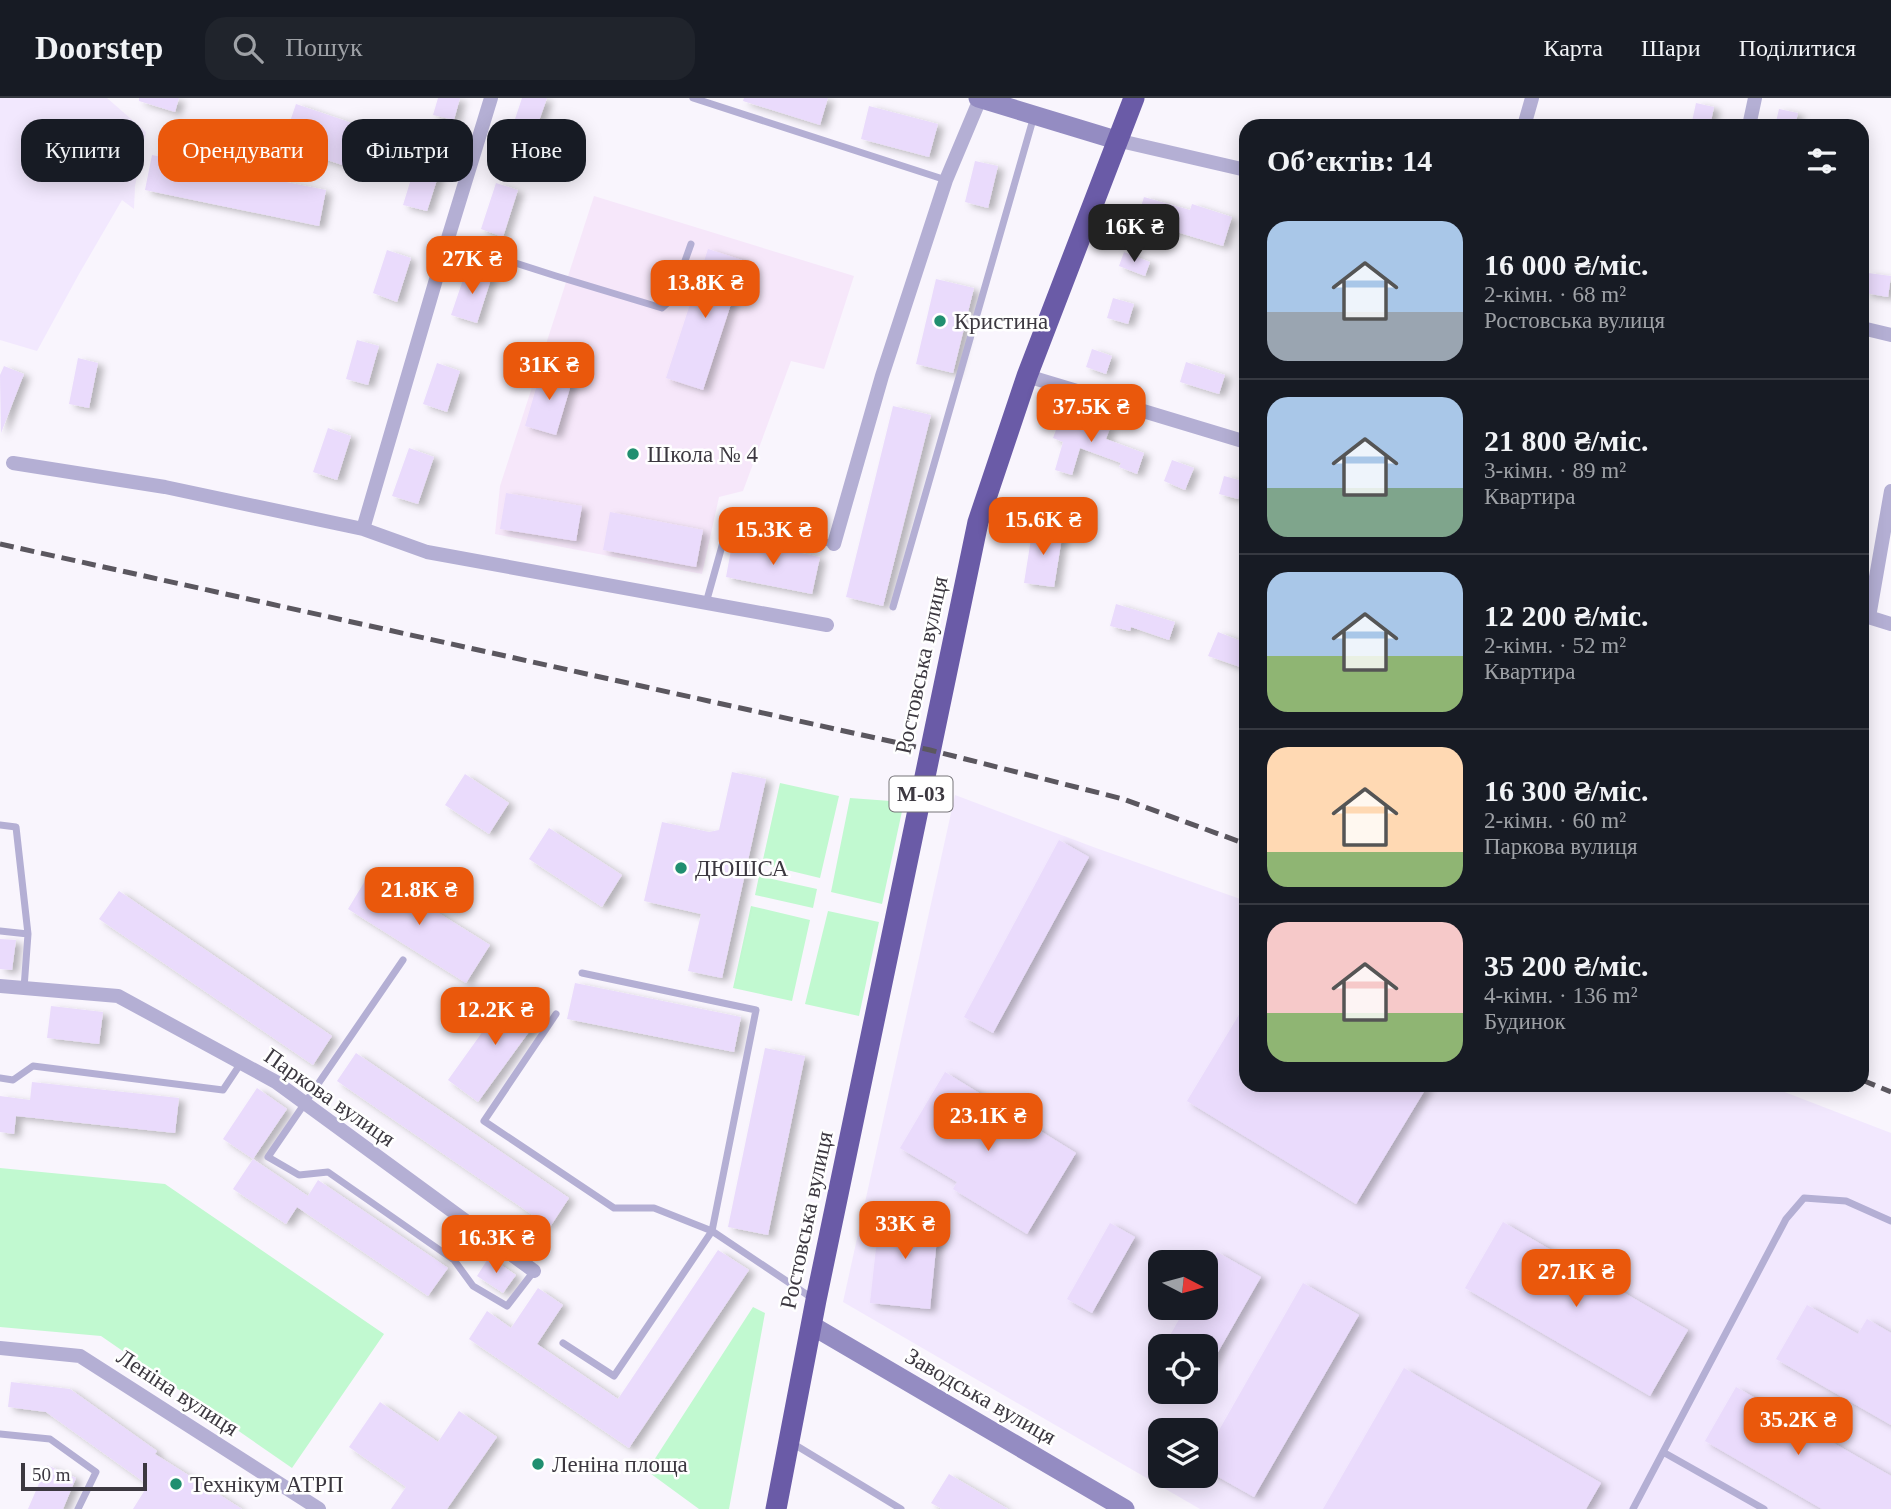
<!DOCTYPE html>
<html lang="uk">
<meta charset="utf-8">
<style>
body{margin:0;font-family:"Times New Roman",serif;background:#20242c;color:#f1f3f6;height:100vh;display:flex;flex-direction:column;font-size:26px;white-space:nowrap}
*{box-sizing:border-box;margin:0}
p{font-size:23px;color:#9ea1a6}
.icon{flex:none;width:38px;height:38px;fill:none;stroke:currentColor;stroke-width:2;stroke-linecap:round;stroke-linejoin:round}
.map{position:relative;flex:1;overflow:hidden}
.panel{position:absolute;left:1239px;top:21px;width:630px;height:973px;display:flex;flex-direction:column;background:#171b24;border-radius:21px;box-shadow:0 4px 18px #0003}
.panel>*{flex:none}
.banner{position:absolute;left:21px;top:21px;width:665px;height:63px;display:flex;gap:14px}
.needle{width:46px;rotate:96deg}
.fabs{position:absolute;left:1148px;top:1152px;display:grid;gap:14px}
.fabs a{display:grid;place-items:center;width:70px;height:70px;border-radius:14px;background:#171b24;box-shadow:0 4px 18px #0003;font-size:35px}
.scale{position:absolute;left:21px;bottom:18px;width:126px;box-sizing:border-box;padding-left:7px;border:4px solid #3c3840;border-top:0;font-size:19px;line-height:24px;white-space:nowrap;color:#3c3840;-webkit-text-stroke:5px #fff;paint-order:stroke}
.price{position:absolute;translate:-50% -60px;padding:0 16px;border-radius:14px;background:#ea580c;color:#fff;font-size:23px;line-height:46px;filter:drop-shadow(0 2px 4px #0008)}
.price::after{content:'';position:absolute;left:50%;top:42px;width:21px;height:16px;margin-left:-10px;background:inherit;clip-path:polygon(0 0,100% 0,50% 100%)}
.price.current{background:#222;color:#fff}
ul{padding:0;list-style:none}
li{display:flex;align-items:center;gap:21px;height:175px;padding:0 28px}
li+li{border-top:2px solid #363941}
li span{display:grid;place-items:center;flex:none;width:196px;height:140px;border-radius:21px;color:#555}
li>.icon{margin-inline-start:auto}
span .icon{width:84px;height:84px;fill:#fffc;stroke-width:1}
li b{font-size:30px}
h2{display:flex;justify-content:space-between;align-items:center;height:84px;padding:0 28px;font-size:30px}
.tag{padding:0 24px;border-radius:21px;background:#171b24;box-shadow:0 4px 18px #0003;font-size:24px;line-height:63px}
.tag.current{background:#ea580c;color:#fff}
header{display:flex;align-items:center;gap:42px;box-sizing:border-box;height:98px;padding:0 35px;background:#171b24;border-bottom:2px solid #363941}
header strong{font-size:33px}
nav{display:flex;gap:38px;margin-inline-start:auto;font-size:24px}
.search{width:490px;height:63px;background:#20242c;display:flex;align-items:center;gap:18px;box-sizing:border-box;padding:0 24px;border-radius:21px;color:#9ea1a6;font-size:26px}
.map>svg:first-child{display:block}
.built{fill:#f2e8fe;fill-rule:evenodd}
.education{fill:#f6e7fa}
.green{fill:#c1f9d0}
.building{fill:#eadbfc;filter:url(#shadow)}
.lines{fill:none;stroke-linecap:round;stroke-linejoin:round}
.lane{stroke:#b4afd4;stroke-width:7}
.street{stroke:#b4afd4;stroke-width:14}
.secondary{stroke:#948cc2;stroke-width:19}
.highway{stroke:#6a5ba7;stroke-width:21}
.rail{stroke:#5b575f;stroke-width:5;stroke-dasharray:14 7;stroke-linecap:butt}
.poi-dot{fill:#208f70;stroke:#fff;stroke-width:2.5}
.labels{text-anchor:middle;stroke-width:5;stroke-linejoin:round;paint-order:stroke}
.shield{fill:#fff;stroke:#767479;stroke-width:2}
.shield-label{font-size:21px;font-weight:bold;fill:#3c3840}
.poi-label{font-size:23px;fill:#3c3840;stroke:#fff;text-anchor:start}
.street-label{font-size:23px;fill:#3c3840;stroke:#fff}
</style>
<header>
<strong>Doorstep</strong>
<div class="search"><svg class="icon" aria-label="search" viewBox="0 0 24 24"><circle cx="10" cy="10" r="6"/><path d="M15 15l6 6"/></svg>Пошук</div>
<nav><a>Карта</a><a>Шари</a><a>Поділитися</a></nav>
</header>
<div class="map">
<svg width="1891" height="1411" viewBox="0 0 1891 1411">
<defs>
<filter id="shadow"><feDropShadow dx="6" dy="3.5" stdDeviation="3.5" flood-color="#0004"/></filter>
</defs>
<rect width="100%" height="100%" fill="#f9f5fd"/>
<!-- built -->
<path class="built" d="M 0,0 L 107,0 L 146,34 L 135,88 L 134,111 L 122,102 L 79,176 L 37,253 L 0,242 Z
M 955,697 L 1096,750 L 1246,803 L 1246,987 L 1766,987 L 1891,1035 L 1891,1411 L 1200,1411 L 843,1204 ZM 1160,1164 L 1206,1164 L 1206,1209 L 1160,1209 ZM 1160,1248 L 1206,1248 L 1206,1293 L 1160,1293 ZM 1160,1332 L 1206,1332 L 1206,1377 L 1160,1377 Z"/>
<!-- education -->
<path class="education" d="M 594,98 L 854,178 L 824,271 L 791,263 L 743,393 L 719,399 L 702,476 L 495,436 L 500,388 Z"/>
<!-- green -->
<path class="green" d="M 780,685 L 839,698 L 820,780 L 762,766 Z
M 850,700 L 904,704 L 882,806 L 831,794 Z
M 759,778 L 817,791 L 813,810 L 755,797 Z
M 751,808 L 810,822 L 792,903 L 733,890 Z
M 828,813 L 879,824 L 859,918 L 805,906 Z
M 0,1070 L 165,1086 L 384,1236 L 292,1370 L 101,1238 L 0,1229 Z
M 753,1209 L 765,1215 L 729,1411 L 699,1411 L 647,1373 Z"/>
<!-- building -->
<path class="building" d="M 139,0 L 179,0 L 175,14 L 139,3 Z
M 438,0 L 460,0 L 454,22 L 433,17 Z
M 522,0 L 547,0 L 530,49 L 508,42 Z
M 744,0 L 828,0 L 820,27 L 743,3 Z
M 1696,5 L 1714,9 L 1710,28 L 1691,28 Z
M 296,6 L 358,27 L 345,68 L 282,47 Z
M 869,8 L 938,26 L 929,59 L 861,41 Z
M 1779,11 L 1798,15 L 1795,28 L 1775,28 Z
M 419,55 L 443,63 L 427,113 L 403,107 Z
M 152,57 L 326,92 L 319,128 L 145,92 Z
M 975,63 L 998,68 L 988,110 L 965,104 Z
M 496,85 L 518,92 L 503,139 L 481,131 Z
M 1144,99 L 1190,112 L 1192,106 L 1232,119 L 1223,148 L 1137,122 Z
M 708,151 L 745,163 L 703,292 L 666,280 Z
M 387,152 L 411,160 L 397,204 L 373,195 Z
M 1124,154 L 1150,164 L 1145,178 L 1119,168 Z
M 467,170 L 492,178 L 477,225 L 451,217 Z
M 1868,175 L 1891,178 L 1888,199 L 1865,195 Z
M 936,181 L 974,190 L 953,275 L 916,266 Z
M 1113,200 L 1134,206 L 1128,226 L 1107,220 Z
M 357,242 L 379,248 L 368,287 L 346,281 Z
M 1092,251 L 1112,258 L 1106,276 L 1086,269 Z
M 78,260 L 98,265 L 89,310 L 69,306 Z
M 1186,264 L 1225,277 L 1219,296 L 1180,284 Z
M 437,265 L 460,273 L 447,314 L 423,306 Z
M 4,268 L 24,276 L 1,335 L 0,277 Z
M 542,270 L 573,280 L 556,337 L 525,328 Z
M 893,308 L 931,317 L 883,508 L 846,499 Z
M 1063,313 L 1110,330 L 1106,341 L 1144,355 L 1137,376 L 1119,369 L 1121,365 L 1080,350 L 1072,377 L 1055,372 L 1063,344 L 1053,340 Z
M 328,330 L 351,338 L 337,382 L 313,374 Z
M 409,350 L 434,359 L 418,406 L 392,398 Z
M 1172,362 L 1194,370 L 1185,392 L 1164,383 Z
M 1224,378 L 1243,383 L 1238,401 L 1219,396 Z
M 506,395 L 582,408 L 576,443 L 500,431 Z
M 610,414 L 703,432 L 696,469 L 603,452 Z
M 1033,428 L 1063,433 L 1054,489 L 1024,485 Z
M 733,441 L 820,459 L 812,496 L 726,479 Z
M 1116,506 L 1175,524 L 1169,542 L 1131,529 L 1130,533 L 1110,528 Z
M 1218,534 L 1246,545 L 1246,571 L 1208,558 Z
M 732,674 L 766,681 L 722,880 L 688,873 L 701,816 L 644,803 L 662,724 L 709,734 L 719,732 Z
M 465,676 L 509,705 L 489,736 L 445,707 Z
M 549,730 L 622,777 L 602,809 L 529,761 Z
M 1059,742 L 1089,759 L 993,935 L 964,919 Z
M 371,773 L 490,847 L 466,885 L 348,811 Z
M 119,793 L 332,938 L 313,967 L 99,821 Z
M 0,841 L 16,842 L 12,872 L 0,871 Z
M 575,885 L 741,919 L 734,954 L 567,921 Z
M 511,894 L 542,916 L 478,1004 L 448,982 Z
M 1246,905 L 1246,987 L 1428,987 L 1356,1106 L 1187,1003 Z
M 51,908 L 103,914 L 99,946 L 47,940 Z
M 765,950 L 805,958 L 768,1137 L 728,1129 Z
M 356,955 L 569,1100 L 550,1129 L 337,983 Z
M 945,974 L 1076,1055 L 1027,1136 L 953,1091 L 957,1084 L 900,1050 Z
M 32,984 L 179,1000 L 175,1035 L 16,1018 L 14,1036 L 0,1034 L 0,998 L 30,1002 Z
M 257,990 L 287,1011 L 253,1061 L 308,1098 L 318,1082 L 448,1170 L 428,1198 L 297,1109 L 286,1126 L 233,1091 L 253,1061 L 223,1041 Z
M 880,1114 L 939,1120 L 930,1211 L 870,1205 Z
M 1503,1124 L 1688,1232 L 1650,1298 L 1465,1190 Z
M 1110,1125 L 1135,1139 L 1092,1215 L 1067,1201 Z
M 718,1152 L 749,1172 L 629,1350 L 469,1241 L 487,1213 L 511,1230 L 538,1190 L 563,1207 L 537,1246 L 618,1301 Z
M 1217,1154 L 1261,1179 L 1206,1275 L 1206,1248 L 1164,1248 L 1186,1209 L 1206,1209 L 1206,1175 Z
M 489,1159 L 516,1177 L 503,1195 L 477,1178 Z
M 1303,1185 L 1359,1217 L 1254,1399 L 1206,1372 L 1206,1355 Z
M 1807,1207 L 1858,1236 L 1867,1221 L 1891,1235 L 1891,1327 L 1776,1261 Z
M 1404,1270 L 1601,1385 L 1586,1411 L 1323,1411 Z
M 11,1284 L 70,1291 L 157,1353 L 155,1356 L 242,1411 L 133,1411 L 148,1387 L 46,1314 L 8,1309 Z
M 1736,1289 L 1891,1378 L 1891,1411 L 1822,1411 L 1705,1343 Z
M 380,1304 L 438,1344 L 459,1313 L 497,1339 L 447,1411 L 391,1411 L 406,1389 L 349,1349 Z
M 47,1367 L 76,1380 L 63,1411 L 28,1411 Z
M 949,1376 L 1008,1411 L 942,1411 L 931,1405 Z"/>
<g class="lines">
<!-- lane -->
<path class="lane" d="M 693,0 L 946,82
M 447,143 L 556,178 L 662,210 L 671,202 L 691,146
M 706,505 L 729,423 L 834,446
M 893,509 L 1034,18
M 0,727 L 16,729 L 28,836
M 0,833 L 28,836 L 24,890
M 403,862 L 268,1059 L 299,1077 L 328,1074 L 454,1162 L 473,1188 L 507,1208 L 534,1173
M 582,875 L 756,912 L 712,1133 L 812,1200
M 556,916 L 484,1023 L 614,1110 L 654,1110 L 712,1133 L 614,1278 L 563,1245
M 0,980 L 13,982 L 33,968 L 223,992 L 241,965
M 0,1336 L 50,1341 L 96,1374 L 78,1411
M 792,1345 L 901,1411
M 1663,1354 L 1764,1411
M 1633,1411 L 1786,1121 L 1804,1100 L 1846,1103 L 1891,1123"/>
<!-- street -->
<path class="street" d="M 491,0 L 449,137 L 363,431 L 427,454 L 827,527
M 1524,28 L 1532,0
M 1749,28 L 1755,0
M 1116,42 L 1246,72
M 1862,230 L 1891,237
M 1027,278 L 1246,344
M 13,365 L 165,389 L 363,431
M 834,446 L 882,278 L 946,82 L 980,1
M 1862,517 L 1891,526
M 1869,519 L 1891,393
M 0,888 L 118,898 L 276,984 L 534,1173
M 0,1250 L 80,1258 L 319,1411"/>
<!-- secondary -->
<path class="secondary" d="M 978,0 L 1116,42
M 811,1227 L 1125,1411"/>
<!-- highway -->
<path class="highway" d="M 776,1411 L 816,1202 L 978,424 L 1027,278 L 1134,0"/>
<!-- rail -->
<path class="rail" d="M 0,446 L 930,652 L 1123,701 L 1246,746
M 1862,982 L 1891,994"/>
</g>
<!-- markers -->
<g class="poi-dot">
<circle cx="940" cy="223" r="7"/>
<circle cx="633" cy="356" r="7"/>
<circle cx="681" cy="770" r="7"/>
<circle cx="538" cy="1366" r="7"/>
<circle cx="176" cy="1386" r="7"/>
</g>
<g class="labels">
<!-- shield labels -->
<rect class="shield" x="889.5" y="678.5" width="63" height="35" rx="5"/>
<g class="shield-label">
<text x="921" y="703">М-03</text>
</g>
<!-- poi labels -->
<g class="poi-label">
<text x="954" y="231">Кристина</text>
<text x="647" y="364">Школа № 4</text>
<text x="695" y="778">ДЮШСА</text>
<text x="552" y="1374">Леніна площа</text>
<text x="190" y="1394">Технікум АТРП</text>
</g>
<!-- street labels -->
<g class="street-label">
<text transform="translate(921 567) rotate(-78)" y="8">Ростовська вулиця</text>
<text transform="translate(330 999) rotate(35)" y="8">Паркова вулиця</text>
<text transform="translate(806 1122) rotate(-78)" y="8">Ростовська вулиця</text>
<text transform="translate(178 1294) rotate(33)" y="8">Леніна вулиця</text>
<text transform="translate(981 1298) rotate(30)" y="8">Заводська вулиця</text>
</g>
</g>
</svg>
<div class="fabs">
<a><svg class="needle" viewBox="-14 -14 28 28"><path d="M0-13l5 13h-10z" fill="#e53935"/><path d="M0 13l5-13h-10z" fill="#9ea1a6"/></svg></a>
<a><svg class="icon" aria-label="locate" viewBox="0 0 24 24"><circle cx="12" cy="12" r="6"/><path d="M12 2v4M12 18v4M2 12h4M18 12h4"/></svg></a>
<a><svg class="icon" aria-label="layers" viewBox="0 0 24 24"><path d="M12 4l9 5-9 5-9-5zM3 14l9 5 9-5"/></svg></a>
</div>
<div class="scale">50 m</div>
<b class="price current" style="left:1134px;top:166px">16K ₴</b>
<b class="price" style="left:472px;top:198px">27K ₴</b>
<b class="price" style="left:705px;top:222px">13.8K ₴</b>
<b class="price" style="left:549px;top:304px">31K ₴</b>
<b class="price" style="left:1091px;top:346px">37.5K ₴</b>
<b class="price" style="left:1043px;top:459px">15.6K ₴</b>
<b class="price" style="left:773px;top:469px">15.3K ₴</b>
<b class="price" style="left:419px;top:829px">21.8K ₴</b>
<b class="price" style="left:495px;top:949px">12.2K ₴</b>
<b class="price" style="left:988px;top:1055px">23.1K ₴</b>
<b class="price" style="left:905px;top:1163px">33K ₴</b>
<b class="price" style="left:496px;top:1177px">16.3K ₴</b>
<b class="price" style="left:1576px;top:1211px">27.1K ₴</b>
<b class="price" style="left:1798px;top:1359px">35.2K ₴</b>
<div class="banner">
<a class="tag">Купити</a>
<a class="tag current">Орендувати</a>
<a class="tag">Фільтри</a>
<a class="tag">Нове</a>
</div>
<section class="panel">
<h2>Об’єктів: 14<svg class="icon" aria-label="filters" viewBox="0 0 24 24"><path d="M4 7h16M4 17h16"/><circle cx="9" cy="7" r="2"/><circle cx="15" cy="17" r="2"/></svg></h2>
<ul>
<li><span style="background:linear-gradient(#a9c7e8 65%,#9aa5b1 0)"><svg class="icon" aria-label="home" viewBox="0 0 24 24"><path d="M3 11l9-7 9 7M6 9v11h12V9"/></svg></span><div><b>16 000 ₴/міс.</b><p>2-кімн. · 68 m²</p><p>Ростовська вулиця</p></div></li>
<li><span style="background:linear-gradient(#a9c7e8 65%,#7fa58c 0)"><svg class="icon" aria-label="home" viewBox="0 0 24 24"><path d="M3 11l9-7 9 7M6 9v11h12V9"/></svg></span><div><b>21 800 ₴/міс.</b><p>3-кімн. · 89 m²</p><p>Квартира</p></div></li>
<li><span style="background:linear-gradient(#a9c7e8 60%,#8fb573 0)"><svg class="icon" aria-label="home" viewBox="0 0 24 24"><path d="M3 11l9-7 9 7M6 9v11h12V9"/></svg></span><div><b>12 200 ₴/міс.</b><p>2-кімн. · 52 m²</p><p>Квартира</p></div></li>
<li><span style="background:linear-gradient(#ffd9b3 75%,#8fb573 0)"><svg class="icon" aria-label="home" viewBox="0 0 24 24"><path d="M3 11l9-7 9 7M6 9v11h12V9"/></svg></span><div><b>16 300 ₴/міс.</b><p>2-кімн. · 60 m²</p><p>Паркова вулиця</p></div></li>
<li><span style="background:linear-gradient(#f6c9c9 65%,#8fb573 0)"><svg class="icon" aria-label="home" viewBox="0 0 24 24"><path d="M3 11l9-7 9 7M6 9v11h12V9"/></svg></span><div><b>35 200 ₴/міс.</b><p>4-кімн. · 136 m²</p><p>Будинок</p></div></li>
</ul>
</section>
</div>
